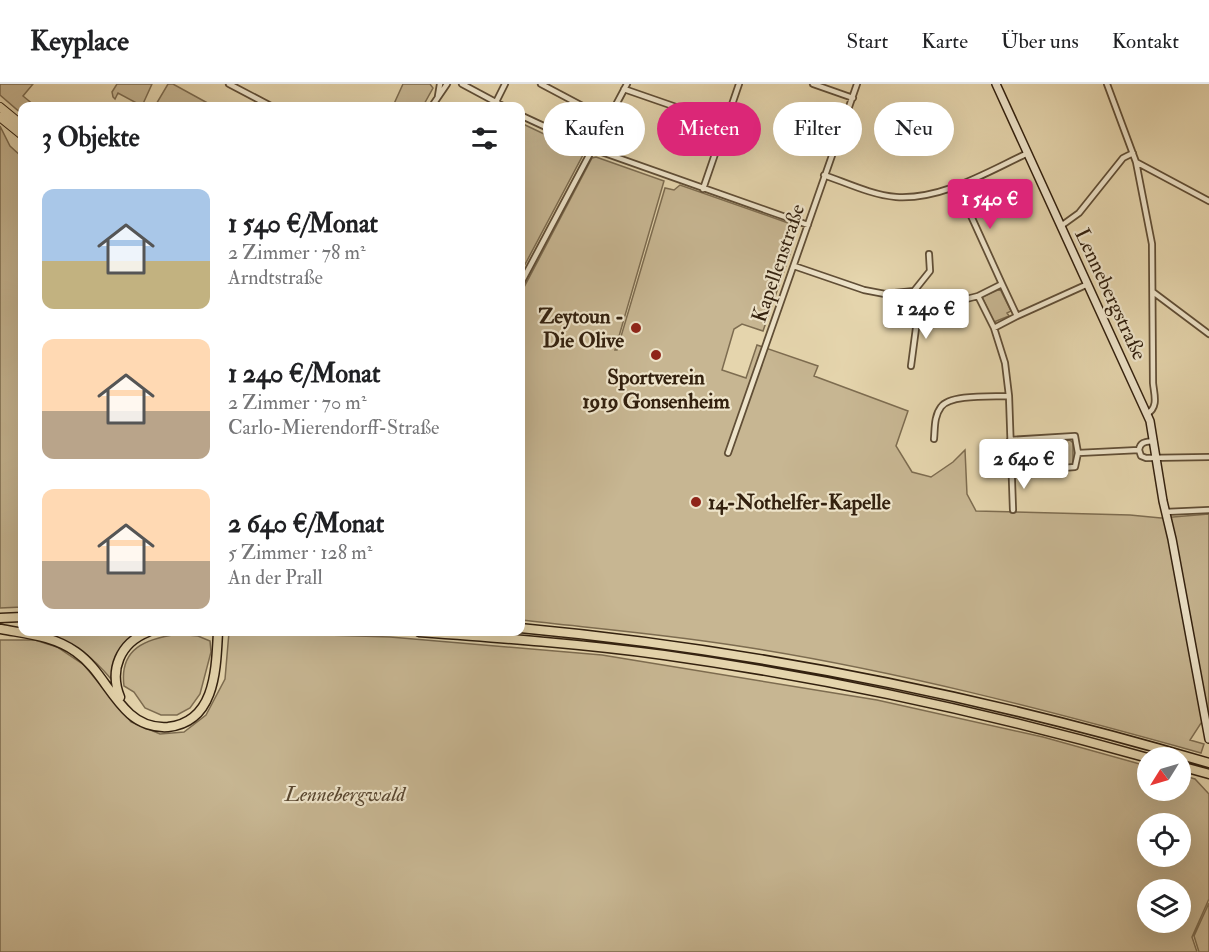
<!DOCTYPE html>
<html lang="de">
<meta charset="utf-8">
<style>
body{margin:0;font-family:"IM FELL Double Pica",serif;background:#f6f6f6;color:#202124;height:100vh;display:flex;flex-direction:column;font-size:22px;white-space:nowrap}
*{box-sizing:border-box;margin:0}
p{font-size:20px;color:#757577}
.icon{flex:none;width:33px;height:33px;fill:none;stroke:currentColor;stroke-width:2;stroke-linecap:round;stroke-linejoin:round}
.map{position:relative;flex:1;overflow:hidden}
.sheet{position:absolute;left:18px;top:18px;width:507px;height:534px;display:flex;flex-direction:column;background:#fff;border-radius:12px;box-shadow:0 6px 24px #0002}
.sheet>*{flex:none}
.top-card{position:absolute;left:543px;top:18px;width:570px;height:54px;display:flex;gap:12px}
.needle{width:39px;rotate:233deg}
.fabs{position:absolute;left:1137px;top:663px;display:grid;gap:12px}
.fabs a{display:grid;place-items:center;width:54px;height:54px;border-radius:50%;background:#fff;box-shadow:0 6px 24px #0002;font-size:30px}
.price{position:absolute;translate:-50% -51px;padding:0 14px;border-radius:6px;background:#fff;color:#222;font-size:20px;line-height:39px;filter:drop-shadow(0 2px 3px #0008)}
.price::after{content:'';position:absolute;left:50%;top:36px;width:18px;height:14px;margin-left:-9px;background:inherit;clip-path:polygon(0 0,100% 0,50% 100%)}
.price.active{background:#db2777;color:#fff}
ul{padding:0;list-style:none}
li{display:flex;align-items:center;gap:18px;height:150px;padding:0 24px}
li span{display:grid;place-items:center;flex:none;width:168px;height:120px;border-radius:12px;color:#555}
li>.icon{margin-inline-start:auto}
span .icon{width:72px;height:72px;fill:#fffc;stroke-width:1}
li b{font-size:26px}
h2{display:flex;justify-content:space-between;align-items:center;height:72px;padding:0 24px;font-size:26px}
.pill{padding:0 21px;border-radius:27px;background:#fff;box-shadow:0 6px 24px #0002;font-size:21px;line-height:54px}
.pill.active{background:#db2777;color:#fff}
header{display:flex;align-items:center;gap:36px;box-sizing:border-box;height:84px;padding:0 30px;background:#fff;border-bottom:2px solid #e0e0e0}
header strong{font-size:28px}
nav{display:flex;gap:33px;margin-inline-start:auto;font-size:21px}
.map>svg:first-child{display:block}
.green{fill:#c7b692;stroke:#7d6c50;stroke-width:1.5;fill-rule:evenodd}
.lines{fill:none;stroke-linecap:round;stroke-linejoin:round}
.minor-casing{stroke:#604e36;stroke-width:8}
.secondary-casing{stroke:#33210f;stroke-width:10}
.primary-casing{stroke:#33210f;stroke-width:10}
.motorway-casing{stroke:#33210f;stroke-width:11}
.minor{stroke:#eee4ca;stroke-width:4.5}
.secondary{stroke:#eee4ca;stroke-width:7}
.primary{stroke:#e5d5ad;stroke-width:8}
.motorway{stroke:#e5d5ad;stroke-width:8}
.poi-dot{fill:#8f2418;stroke:#eee4ca;stroke-width:2}
.labels{text-anchor:middle;stroke-width:4.5;stroke-linejoin:round;paint-order:stroke}
.street-label{font-size:21px;fill:#33210f;stroke:#eee4ca}
.poi-label{font-size:21px;font-weight:bold;fill:#33210f;stroke:#eee4ca;text-anchor:end}
.park-label{font-size:21px;font-style:italic;fill:#584630;stroke:#eee4ca}
</style>
<header>
<strong>Keyplace</strong>
<nav><a>Start</a><a>Karte</a><a>Über uns</a><a>Kontakt</a></nav>
</header>
<div class="map">
<svg width="1209" height="868" viewBox="0 0 1209 868">
<rect width="100%" height="100%" fill="#e5d5ad"/>
<filter id="stains"><feTurbulence type="fractalNoise" baseFrequency=".00333" numOctaves="4"/><feColorMatrix values="0 0 0 0 .2 0 0 0 0 .09 0 0 0 0 .02 0 0 0 .5 -.17"/></filter>
<radialGradient id="worn" r=".72"><stop offset=".6" stop-color="#630" stop-opacity="0"/><stop offset="1" stop-color="#630" stop-opacity=".3"/></radialGradient>
<!-- green -->
<path class="green" d="M 0,0 L 33,0 L 23,12 L 35,22 L 22,22 L 22,30 L 0,11 Z
M 117,0 L 152,0 L 142,22 L 118,9 L 115,15 L 113,13 L 112,8 Z
M 168,0 L 173,0 L 213,22 L 155,22 Z
M 403,0 L 430,0 L 433,4 L 423,22 L 393,22 Z
M 521,39 L 584,69 L 521,188 L 520,39 Z
M 0,42 L 10,62 L 22,73 L 22,523 L 0,524 Z
M 596,73 L 664,97 L 615,266 L 617,266 L 665,104 L 674,106 L 680,101 L 791,140 L 782,164 L 791,167 L 763,247 L 742,240 L 734,245 L 722,286 L 746,294 L 757,261 L 818,282 L 814,292 L 908,327 L 896,362 L 912,388 L 931,393 L 953,378 L 965,366 L 967,410 L 976,427 L 1130,431 L 1161,434 L 1209,430 L 1209,636 L 1201,639 L 1190,656 L 1204,660 L 1201,669 C 1047,626 891,585 732,561 C 662,550 591,544 521,536 L 521,209 L 592,74 Z
M 1000,205 L 1011,227 L 1007,229 L 1009,232 L 994,238 L 982,213 Z
M 1070,356 L 1073,359 L 1073,380 L 1072,382 L 1015,383 L 1014,359 Z
M 83,548 L 137,548 C 120,559 113,575 111,595 C 93,573 74,559 47,549 Z
M 229,548 L 390,553 L 602,571 L 877,616 L 1043,653 L 1147,682 L 1148,706 L 1180,706 L 1181,691 L 1195,695 L 1209,710 L 1209,815 L 1192,853 L 1197,868 L 0,868 L 0,556 L 35,556 L 57,563 L 84,581 L 131,638 L 160,650 L 184,648 L 206,631 L 225,595 ZM 1148,740 L 1180,740 L 1180,772 L 1148,772 ZM 1148,806 L 1180,806 L 1180,838 L 1148,838 Z
M 178,550 L 198,552 L 210,557 L 211,568 L 200,610 L 190,624 L 177,631 L 161,631 L 145,624 L 134,608 L 124,602 C 119,564 146,555 178,550 Z
M 1209,819 L 1209,868 L 1199,868 L 1194,852 Z"/>
<g class="lines">
<defs>
<path id="minor" d="M 229,0 L 271,22
M 462,0 L 503,22
M 541,0 L 607,35
M 813,0 L 853,14
M 1107,0 L 1136,78 L 1152,160 L 1153,299 C 1154,310 1159,323 1147,330
M 624,5 L 725,40
M 438,12 L 440,0
M 496,18 L 505,0
M 432,22 L 447,0
M 520,31 L 593,65 L 808,141
M 1136,78 L 1209,117
M 824,91 C 847,99 872,111 896,113 C 942,116 987,88 1028,69
M 957,101 L 1002,200
M 703,105 L 739,0
M 1061,142 L 1079,129 L 1123,74 L 1133,69
M 794,182 L 864,206 L 885,210 L 914,207 L 924,226 L 978,212
M 520,201 L 627,0
M 914,207 L 930,187 L 929,170
M 1153,208 L 1209,250
M 1017,232 L 1088,200
M 994,244 L 1017,232 L 1002,200 L 978,212 L 994,244 L 1005,279 L 1009,312 L 1013,426
M 911,282 L 916,244 L 924,226
M 934,355 C 935,344 934,332 941,323 C 950,310 993,313 1009,312
M 1010,356 L 1075,352 L 1078,369 L 1075,383 L 1011,388
M 1154,357 C 1147,358 1140,357 1139,366 L 1141,372 L 1146,374 L 1209,373
M 728,369 L 857,0
M 1078,369 L 1139,366
M 1165,428 L 1209,426"/>
<path id="secondary" d="M 996,0 L 1150,337 L 1163,417 L 1172,455 L 1209,655"/>
<path id="primary" d="M 0,23 L 22,41
M 0,33 L 22,51"/>
<path id="motorway" d="M 0,534 L 22,533
M 520,544 C 757,566 982,612 1209,679
M 1,545 C 27,550 54,552 76,568 C 99,584 109,611 130,630 C 140,639 154,644 168,643 C 216,638 216,584 218,548
M 419,548 C 501,554 583,560 664,571 C 828,594 989,629 1148,674
M 120,613 C 109,586 120,559 148,548
M 1180,682 L 1209,690"/>
</defs>
<!-- minor casing -->
<use href="#minor" class="minor-casing"/>
<!-- secondary casing -->
<use href="#secondary" class="secondary-casing"/>
<!-- primary casing -->
<use href="#primary" class="primary-casing"/>
<!-- motorway casing -->
<use href="#motorway" class="motorway-casing"/>
<!-- minor -->
<use href="#minor" class="minor"/>
<!-- secondary -->
<use href="#secondary" class="secondary"/>
<!-- primary -->
<use href="#primary" class="primary"/>
<!-- motorway -->
<use href="#motorway" class="motorway"/>
</g>
<!-- markers -->
<g class="poi-dot">
<circle cx="636" cy="244" r="6"/>
<circle cx="656" cy="271" r="6"/>
<circle cx="696" cy="418" r="6"/>
</g>
<g class="labels">
<!-- street labels -->
<g class="street-label">
<text transform="translate(778 179) rotate(-71)" y="7">Kapellenstraße</text>
<text transform="translate(1111 210) rotate(65)" y="7">Lennebergstraße</text>
</g>
<!-- poi labels -->
<g class="poi-label">
<text x="624" y="239">Zeytoun -<tspan x="624" dy="24">Die Olive</tspan></text>
<text x="656" y="300" text-anchor="middle">Sportverein<tspan x="656" dy="24">1919 Gonsenheim</tspan></text>
<text x="708" y="425" text-anchor="start">14-Nothelfer-Kapelle</text>
</g>
<!-- park labels -->
<g class="park-label">
<text x="345" y="717">Lennebergwald</text>
</g>
</g>
<rect width="100%" height="100%" filter="url(#stains)"/>
<rect width="100%" height="100%" fill="url(#worn)"/>
</svg>
<div class="fabs">
<a><svg class="needle" viewBox="-14 -14 28 28"><path d="M0-13l5 13h-10z" fill="#e53935"/><path d="M0 13l5-13h-10z" fill="#757577"/></svg></a>
<a><svg class="icon" aria-label="locate" viewBox="0 0 24 24"><circle cx="12" cy="12" r="6"/><path d="M12 2v4M12 18v4M2 12h4M18 12h4"/></svg></a>
<a><svg class="icon" aria-label="layers" viewBox="0 0 24 24"><path d="M12 4l9 5-9 5-9-5zM3 14l9 5 9-5"/></svg></a>
</div>
<b class="price active" style="left:990px;top:146px">1 540 €</b>
<b class="price" style="left:926px;top:256px">1 240 €</b>
<b class="price" style="left:1024px;top:406px">2 640 €</b>
<div class="top-card">
<a class="pill">Kaufen</a>
<a class="pill active">Mieten</a>
<a class="pill">Filter</a>
<a class="pill">Neu</a>
</div>
<section class="sheet">
<h2>3 Objekte<svg class="icon" aria-label="filters" viewBox="0 0 24 24"><path d="M4 7h16M4 17h16"/><circle cx="9" cy="7" r="2"/><circle cx="15" cy="17" r="2"/></svg></h2>
<ul>
<li><span style="background:linear-gradient(#a9c7e8 60%,#c2b280 0)"><svg class="icon" aria-label="home" viewBox="0 0 24 24"><path d="M3 11l9-7 9 7M6 9v11h12V9"/></svg></span><div><b>1 540 €/Monat</b><p>2 Zimmer · 78 m²</p><p>Arndtstraße</p></div></li>
<li><span style="background:linear-gradient(#ffd9b3 60%,#b9a48a 0)"><svg class="icon" aria-label="home" viewBox="0 0 24 24"><path d="M3 11l9-7 9 7M6 9v11h12V9"/></svg></span><div><b>1 240 €/Monat</b><p>2 Zimmer · 70 m²</p><p>Carlo-Mierendorff-Straße</p></div></li>
<li><span style="background:linear-gradient(#ffd9b3 60%,#b9a48a 0)"><svg class="icon" aria-label="home" viewBox="0 0 24 24"><path d="M3 11l9-7 9 7M6 9v11h12V9"/></svg></span><div><b>2 640 €/Monat</b><p>5 Zimmer · 128 m²</p><p>An der Prall</p></div></li>
</ul>
</section>
</div>
